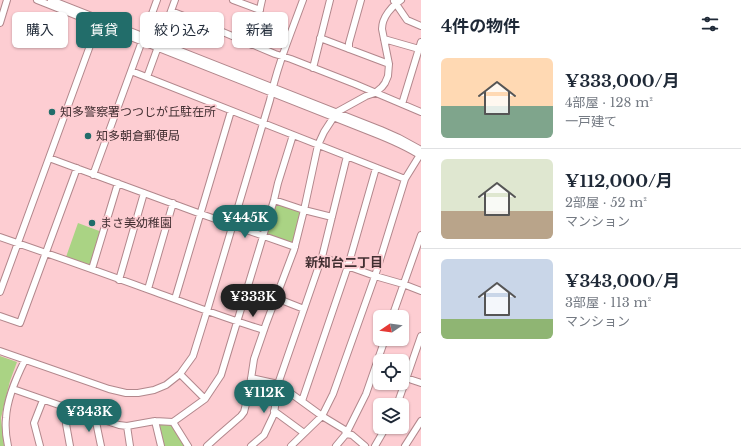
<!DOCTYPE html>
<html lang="ja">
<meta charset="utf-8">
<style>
body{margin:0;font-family:"Libre Baskerville","Noto Sans JP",serif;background:#f6f6f7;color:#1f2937;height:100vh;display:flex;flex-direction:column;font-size:15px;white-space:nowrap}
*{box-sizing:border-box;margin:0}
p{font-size:13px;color:#747a83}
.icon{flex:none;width:22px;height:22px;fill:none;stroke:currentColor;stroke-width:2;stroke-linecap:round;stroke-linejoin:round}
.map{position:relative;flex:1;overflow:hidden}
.drawer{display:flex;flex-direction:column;background:#fff;width:320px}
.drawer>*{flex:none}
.top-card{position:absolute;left:12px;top:12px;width:349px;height:36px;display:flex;gap:8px}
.needle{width:26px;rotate:257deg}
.buttons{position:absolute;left:373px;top:310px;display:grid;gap:8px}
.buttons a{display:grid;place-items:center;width:36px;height:36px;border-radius:6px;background:#fff;box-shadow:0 1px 3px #0004;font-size:20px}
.price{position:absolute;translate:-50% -34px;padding:0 9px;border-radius:14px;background:#226d6a;color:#fff;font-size:13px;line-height:26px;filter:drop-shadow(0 1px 2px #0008)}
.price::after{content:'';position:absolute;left:50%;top:24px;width:12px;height:9px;margin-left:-6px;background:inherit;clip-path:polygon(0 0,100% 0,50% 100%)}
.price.active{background:#222;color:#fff}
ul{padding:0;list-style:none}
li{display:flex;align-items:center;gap:12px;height:100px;padding:0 20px}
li+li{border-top:1px solid #e0e1e3}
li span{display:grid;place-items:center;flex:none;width:112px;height:80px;border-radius:6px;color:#555}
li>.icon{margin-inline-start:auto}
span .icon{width:48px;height:48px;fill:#fffc;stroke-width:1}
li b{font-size:17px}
h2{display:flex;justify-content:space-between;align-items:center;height:48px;padding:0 20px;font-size:17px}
.pill{padding:0 14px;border-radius:6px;background:#fff;box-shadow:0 1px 3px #0004;font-size:14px;line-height:36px}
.pill.active{background:#226d6a;color:#fff}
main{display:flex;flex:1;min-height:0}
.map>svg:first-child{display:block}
.green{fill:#aad384}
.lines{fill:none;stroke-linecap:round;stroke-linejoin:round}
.minor-casing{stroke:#b2878c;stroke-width:8}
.minor{stroke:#fff;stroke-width:6}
.poi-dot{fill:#226d6a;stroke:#fdcdd2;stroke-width:1.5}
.labels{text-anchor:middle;stroke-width:3.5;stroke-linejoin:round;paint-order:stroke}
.poi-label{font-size:12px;fill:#422f32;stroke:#fdcdd2;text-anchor:start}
.neighbourhood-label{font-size:13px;font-weight:bold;fill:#422f32;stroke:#fdcdd2}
</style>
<main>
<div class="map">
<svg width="421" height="446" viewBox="0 0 421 446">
<rect width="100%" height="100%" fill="#fdcdd2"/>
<!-- green -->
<path class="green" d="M 275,203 L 301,211 L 294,243 L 292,243 L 267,234 L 266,232 Z
M 78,223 L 102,232 L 91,266 L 66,257 Z
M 0,356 L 17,362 L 10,381 L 1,418 L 4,446 L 0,446 Z
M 155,421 L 172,424 L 185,446 L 162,446 Z"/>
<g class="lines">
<defs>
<path id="minor" d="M 37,0 L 371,132 C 389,139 406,146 421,156
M 51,0 L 381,130 L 399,138 L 421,150
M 233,0 L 260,10
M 394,1 L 407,20 L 421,26
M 171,11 L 199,22 L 275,54 L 291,59 L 355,84 L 421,112
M 0,23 L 7,0
M 320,38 L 389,64
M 384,39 L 419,49
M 252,45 L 262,0
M 349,49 L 349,43 L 361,0
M 313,68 L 330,0
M 131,71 L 405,179
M 147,77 L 175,0
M 402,104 L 421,42
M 49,158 L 201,214 L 295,247
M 93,175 L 157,0
M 274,200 L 304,210 L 332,217
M 0,237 C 52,255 103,273 155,292 C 191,305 227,319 264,330
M 322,257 L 375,276 L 403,284 L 421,291
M 92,269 L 118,183
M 119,280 L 144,193
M 148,289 L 173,203
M 0,292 L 99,21
M 276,298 L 304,309
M 175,299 L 231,111
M 0,316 L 20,323 L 77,168
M 392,317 L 421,235
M 0,351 L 109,389 L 126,393 L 138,393 L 154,390 L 166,385 L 180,374 L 193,356 L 207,311 L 270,100 C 277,66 291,33 303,0
M 180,374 L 205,399
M 251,378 L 278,384 L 322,416 L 345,430 L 346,434
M 406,378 L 421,383
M 13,389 L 79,412 L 119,425 L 127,426 L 155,421 L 173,422 L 205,399 L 221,375 L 274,200 L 278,183 L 293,135
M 302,401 L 348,266 L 376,168
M 397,405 L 421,336
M 68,408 L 66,424 L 70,446
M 274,411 L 304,433
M 95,417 L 101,446
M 155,421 L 161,446
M 173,422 L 188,446
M 127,426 L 130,446
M 346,434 L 352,435 L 365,446
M 8,446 C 6,437 5,428 6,418 C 7,398 16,378 25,360
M 40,446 L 34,423 L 43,400
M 207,446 L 218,436 L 241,416 L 244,412 L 249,392 L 254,359 L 266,324 L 294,250 L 304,210 L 318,145 L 324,132 L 337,112 L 366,96 L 375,93 L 382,87 L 385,83 L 388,76 L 389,64 L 382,29 C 382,17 392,6 401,0
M 251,446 L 264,435 L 274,414 L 278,384 L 322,257 L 347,156
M 291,446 L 322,416 L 333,394 L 375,276 L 405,179 L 421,153
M 336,446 L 346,434 L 366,394 L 385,339
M 375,446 L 386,427
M 405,446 L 421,421"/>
</defs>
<!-- minor casing -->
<use href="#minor" class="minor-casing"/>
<!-- minor -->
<use href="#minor" class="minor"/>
</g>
<!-- markers -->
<g class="poi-dot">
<circle cx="52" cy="112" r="4"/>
<circle cx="88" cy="136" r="4"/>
<circle cx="92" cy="223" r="4"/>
</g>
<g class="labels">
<!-- poi labels -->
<g class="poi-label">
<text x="60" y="116">知多警察署つつじが丘駐在所</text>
<text x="96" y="140">知多朝倉郵便局</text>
<text x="100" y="227">まさ美幼稚園</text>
</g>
<!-- neighbourhood labels -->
<g class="neighbourhood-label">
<text x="344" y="267">新知台二丁目</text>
</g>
</g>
</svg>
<div class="buttons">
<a><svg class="needle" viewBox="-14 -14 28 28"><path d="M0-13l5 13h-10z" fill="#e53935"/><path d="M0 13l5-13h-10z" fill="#747a83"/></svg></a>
<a><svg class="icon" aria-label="locate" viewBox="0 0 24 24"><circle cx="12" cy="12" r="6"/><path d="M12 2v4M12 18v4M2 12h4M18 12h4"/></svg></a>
<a><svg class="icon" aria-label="layers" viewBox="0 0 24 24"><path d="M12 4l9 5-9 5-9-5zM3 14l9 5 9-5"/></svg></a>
</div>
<b class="price" style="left:245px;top:239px">¥445K</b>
<b class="price active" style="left:253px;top:318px">¥333K</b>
<b class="price" style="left:264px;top:414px">¥112K</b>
<b class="price" style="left:89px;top:433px">¥343K</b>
<div class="top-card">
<a class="pill">購入</a>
<a class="pill active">賃貸</a>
<a class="pill">絞り込み</a>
<a class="pill">新着</a>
</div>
</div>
<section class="drawer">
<h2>4件の物件<svg class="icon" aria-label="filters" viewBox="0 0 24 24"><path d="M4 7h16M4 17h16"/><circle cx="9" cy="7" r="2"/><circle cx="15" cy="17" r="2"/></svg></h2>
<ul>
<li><span style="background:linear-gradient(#ffd9b3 60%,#7fa58c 0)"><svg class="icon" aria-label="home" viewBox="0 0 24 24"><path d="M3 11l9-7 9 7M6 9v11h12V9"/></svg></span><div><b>¥333,000/月</b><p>4部屋 · 128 m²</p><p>一戸建て</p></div></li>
<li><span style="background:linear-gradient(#dfe7d0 65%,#b9a48a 0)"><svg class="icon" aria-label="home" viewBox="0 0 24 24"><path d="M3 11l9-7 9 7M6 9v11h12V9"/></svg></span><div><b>¥112,000/月</b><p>2部屋 · 52 m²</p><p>マンション</p></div></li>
<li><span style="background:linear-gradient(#c9d6e8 75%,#8fb573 0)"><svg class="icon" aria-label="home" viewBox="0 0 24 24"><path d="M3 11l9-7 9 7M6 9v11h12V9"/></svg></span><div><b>¥343,000/月</b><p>3部屋 · 113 m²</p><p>マンション</p></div></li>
</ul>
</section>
</main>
